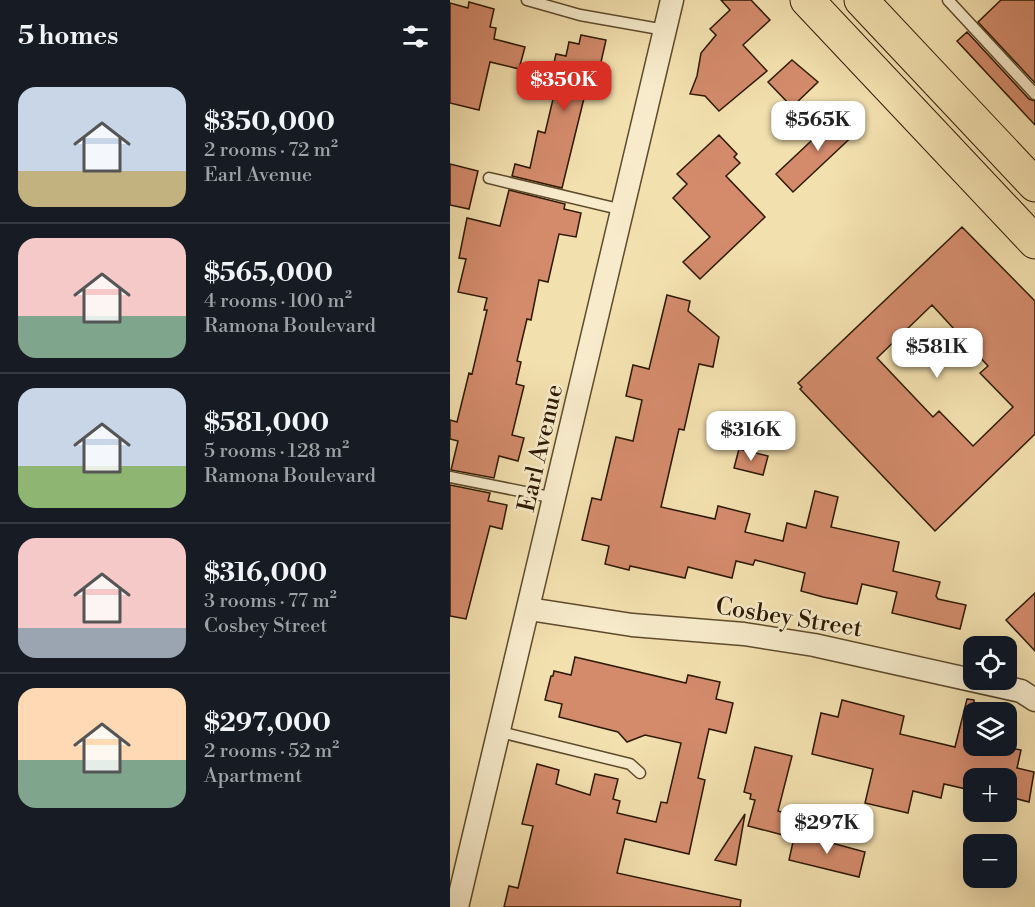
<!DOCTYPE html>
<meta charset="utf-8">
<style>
body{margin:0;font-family:"Libre Bodoni",serif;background:#242831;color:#f1f3f6;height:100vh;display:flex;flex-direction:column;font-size:22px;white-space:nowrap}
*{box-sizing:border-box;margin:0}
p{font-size:20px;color:#9ea1a6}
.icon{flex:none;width:33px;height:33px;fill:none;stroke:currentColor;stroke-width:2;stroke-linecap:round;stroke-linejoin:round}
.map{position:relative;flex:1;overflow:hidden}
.sheet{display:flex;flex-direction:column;background:#171b24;width:450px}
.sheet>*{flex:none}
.controls{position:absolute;left:513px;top:636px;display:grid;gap:12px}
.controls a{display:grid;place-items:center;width:54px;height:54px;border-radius:12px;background:#171b24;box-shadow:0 6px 24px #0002;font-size:30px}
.price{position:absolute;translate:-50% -51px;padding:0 14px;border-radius:12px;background:#fff;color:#222;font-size:20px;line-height:39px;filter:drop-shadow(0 2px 3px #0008)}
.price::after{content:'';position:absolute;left:50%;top:36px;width:18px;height:14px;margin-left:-9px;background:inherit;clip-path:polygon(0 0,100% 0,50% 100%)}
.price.active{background:#d93025;color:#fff}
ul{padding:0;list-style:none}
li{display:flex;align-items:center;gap:18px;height:150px;padding:0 18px}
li+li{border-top:2px solid #363941}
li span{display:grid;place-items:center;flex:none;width:168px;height:120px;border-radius:18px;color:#555}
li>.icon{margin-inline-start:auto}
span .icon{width:72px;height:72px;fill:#fffc;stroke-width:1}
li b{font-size:26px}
h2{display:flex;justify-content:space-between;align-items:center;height:72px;padding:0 18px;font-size:26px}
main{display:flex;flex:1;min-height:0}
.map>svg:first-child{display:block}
.building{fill:#d38b6c;stroke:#2d1901;stroke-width:1.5;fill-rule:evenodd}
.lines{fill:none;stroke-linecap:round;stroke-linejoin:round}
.lane-casing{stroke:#5e4b2c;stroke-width:13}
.street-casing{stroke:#5e4b2c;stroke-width:25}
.primary-casing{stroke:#2d1901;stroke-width:35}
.lane{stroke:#f7ebcb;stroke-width:10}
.street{stroke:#f7ebcb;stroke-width:22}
.primary{stroke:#f3e0af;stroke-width:33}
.labels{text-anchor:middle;stroke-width:5;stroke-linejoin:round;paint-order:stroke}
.street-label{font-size:24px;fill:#2d1901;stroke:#f7ebcb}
</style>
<main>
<section class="sheet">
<h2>5 homes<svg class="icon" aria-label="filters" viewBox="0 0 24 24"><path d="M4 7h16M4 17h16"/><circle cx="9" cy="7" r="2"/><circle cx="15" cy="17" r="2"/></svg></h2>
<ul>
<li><span style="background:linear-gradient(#c9d6e8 70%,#c2b280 0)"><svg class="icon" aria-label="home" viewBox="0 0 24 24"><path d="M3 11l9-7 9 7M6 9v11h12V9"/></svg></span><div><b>$350,000</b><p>2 rooms · 72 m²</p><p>Earl Avenue</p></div></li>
<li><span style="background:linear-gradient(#f6c9c9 65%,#7fa58c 0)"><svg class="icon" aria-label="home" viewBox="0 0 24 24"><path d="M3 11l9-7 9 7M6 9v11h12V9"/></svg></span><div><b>$565,000</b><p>4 rooms · 100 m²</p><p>Ramona Boulevard</p></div></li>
<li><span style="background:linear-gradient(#c9d6e8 65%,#8fb573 0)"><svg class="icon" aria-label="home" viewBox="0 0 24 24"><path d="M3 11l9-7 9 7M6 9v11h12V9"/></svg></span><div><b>$581,000</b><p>5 rooms · 128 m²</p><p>Ramona Boulevard</p></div></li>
<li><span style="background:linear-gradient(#f6c9c9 75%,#9aa5b1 0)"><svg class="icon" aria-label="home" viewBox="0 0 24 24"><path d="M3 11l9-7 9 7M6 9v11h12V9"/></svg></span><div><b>$316,000</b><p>3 rooms · 77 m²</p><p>Cosbey Street</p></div></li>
<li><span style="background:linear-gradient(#ffd9b3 60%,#7fa58c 0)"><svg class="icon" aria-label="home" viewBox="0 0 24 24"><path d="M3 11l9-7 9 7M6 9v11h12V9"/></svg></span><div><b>$297,000</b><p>2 rooms · 52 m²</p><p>Apartment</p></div></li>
</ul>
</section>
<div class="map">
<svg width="585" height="907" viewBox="0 0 585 907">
<rect width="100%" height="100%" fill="#f3e0af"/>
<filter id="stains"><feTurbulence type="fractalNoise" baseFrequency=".00333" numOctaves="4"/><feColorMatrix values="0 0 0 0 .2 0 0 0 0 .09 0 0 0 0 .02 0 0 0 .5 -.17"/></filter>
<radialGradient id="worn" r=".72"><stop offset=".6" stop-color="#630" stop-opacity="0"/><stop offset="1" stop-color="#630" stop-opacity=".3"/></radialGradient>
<!-- building -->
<path class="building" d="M 271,0 L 301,0 L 320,20 L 293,45 L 317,71 L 269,111 L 255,96 L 240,94 L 247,76 L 251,53 L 266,35 L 260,29 L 280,10 Z
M 551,0 L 585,0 L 585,83 L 528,22 Z
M 19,2 L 44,9 L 40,27 L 46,28 L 44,39 L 75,47 L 69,69 L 40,62 L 29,110 L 0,103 L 0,3 L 18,8 Z
M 517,32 L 579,99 L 585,101 L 585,125 L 507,41 Z
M 131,35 L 156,40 L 146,84 L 138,82 L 112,188 L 62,176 L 65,164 L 80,168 L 88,131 L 95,133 L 108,78 L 101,76 L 106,54 L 116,56 L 119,42 L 129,44 Z
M 342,60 L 368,82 L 342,107 L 318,82 Z
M 392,112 L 409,130 L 343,192 L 326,174 Z
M 269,135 L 287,154 L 284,157 L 290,163 L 276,176 L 315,217 L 250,279 L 233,262 L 260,237 L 223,198 L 237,184 L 227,174 Z
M 0,164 L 28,171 L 19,209 L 0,205 Z
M 59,190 L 115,204 L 114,209 L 131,213 L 126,237 L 109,234 L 98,282 L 89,280 L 81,320 L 77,319 L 67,361 L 71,362 L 66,384 L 74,386 L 62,435 L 74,438 L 68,461 L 49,456 L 44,478 L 1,470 L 8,441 L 0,439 L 0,420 L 7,422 L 19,373 L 22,374 L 37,310 L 34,310 L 37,298 L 8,292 L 16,259 L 9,258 L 17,218 L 50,226 Z
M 512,227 L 585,301 L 585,434 L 485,531 L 350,389 L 352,387 L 348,383 ZM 482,305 L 538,366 L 530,373 L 563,407 L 523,446 L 489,411 L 483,417 L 427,358 Z
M 217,295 L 240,301 L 238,311 L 269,337 L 263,367 L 249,364 L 234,430 L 229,429 L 211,507 L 265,519 L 268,506 L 300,514 L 295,532 L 333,541 L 337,523 L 356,528 L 365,491 L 388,497 L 381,527 L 449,542 L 443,571 L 490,582 L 486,596 L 488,599 L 516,605 L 510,629 L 442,613 L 447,592 L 412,584 L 407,604 L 373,597 L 351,591 L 355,573 L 305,560 L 303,565 L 286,561 L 282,578 L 238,567 L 235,578 L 180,566 L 179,570 L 155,564 L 159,546 L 132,540 L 142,498 L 151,500 L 166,437 L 183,441 L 192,400 L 176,396 L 183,365 L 199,369 Z
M 289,449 L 318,456 L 313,475 L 284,468 Z
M 0,485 L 40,493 L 38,501 L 57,505 L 52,529 L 40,526 L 16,619 L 0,616 Z
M 585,593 L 585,651 L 556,620 Z
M 125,657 L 236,683 L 238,675 L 270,682 L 266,699 L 283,703 L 276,733 L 259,729 L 248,778 L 255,780 L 239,854 L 175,839 L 167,873 L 291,900 L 290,907 L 54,907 L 59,886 L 68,888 L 83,826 L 72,824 L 87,764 L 109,770 L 106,784 L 140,795 L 145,774 L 168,779 L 163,799 L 170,801 L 167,813 L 206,822 L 211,802 L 217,803 L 231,743 L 195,735 L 177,742 L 168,732 L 109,717 L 112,704 L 95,700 L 101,676 L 103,676 L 104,671 L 121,675 Z
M 517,699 L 524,700 L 524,746 L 550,746 L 571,750 L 567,768 L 584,772 L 579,802 L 556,796 L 556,778 L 518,778 L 516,789 L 494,784 L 491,798 L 463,791 L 458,813 L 415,803 L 423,769 L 362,754 L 371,713 L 388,717 L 392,700 L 454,716 L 450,734 L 505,747 Z
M 305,747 L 342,756 L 328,811 L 339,814 L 333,835 L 298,826 L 305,800 L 300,799 L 301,794 L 294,792 Z
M 295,814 L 286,865 L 265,860 Z
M 345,833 L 415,852 L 409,877 L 339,860 Z"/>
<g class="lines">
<defs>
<path id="lane" d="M 77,0 L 130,15 L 215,30
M 498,0 L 585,94
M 39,178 L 173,210
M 0,477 L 105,498
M 50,732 L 180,764 L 190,773"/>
<path id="street" d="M 79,609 L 182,625 L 294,634 L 364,645 L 571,691 L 585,700
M 7,907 L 222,0"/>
<path id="primary" d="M 357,0 L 585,242
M 411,0 L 585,185"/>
</defs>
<!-- lane casing -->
<use href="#lane" class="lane-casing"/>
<!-- street casing -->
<use href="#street" class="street-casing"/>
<!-- primary casing -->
<use href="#primary" class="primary-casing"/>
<!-- lane -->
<use href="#lane" class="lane"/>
<!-- street -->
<use href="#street" class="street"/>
<!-- primary -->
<use href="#primary" class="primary"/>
</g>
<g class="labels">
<!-- street labels -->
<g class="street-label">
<text transform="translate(90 448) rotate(-77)" y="8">Earl Avenue</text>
<text transform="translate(339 617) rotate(9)" y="8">Cosbey Street</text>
</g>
</g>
<rect width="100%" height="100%" filter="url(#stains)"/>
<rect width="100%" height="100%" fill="url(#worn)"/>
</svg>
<div class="controls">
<a><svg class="icon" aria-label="locate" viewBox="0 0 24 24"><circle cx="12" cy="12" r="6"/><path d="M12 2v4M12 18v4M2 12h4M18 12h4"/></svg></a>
<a><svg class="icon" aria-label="layers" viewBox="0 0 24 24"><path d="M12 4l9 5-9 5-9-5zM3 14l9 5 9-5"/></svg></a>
<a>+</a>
<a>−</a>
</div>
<b class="price active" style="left:114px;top:112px">$350K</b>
<b class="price" style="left:368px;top:152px">$565K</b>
<b class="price" style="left:487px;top:379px">$581K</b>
<b class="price" style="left:301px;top:462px">$316K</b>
<b class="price" style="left:377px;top:855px">$297K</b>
</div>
</main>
